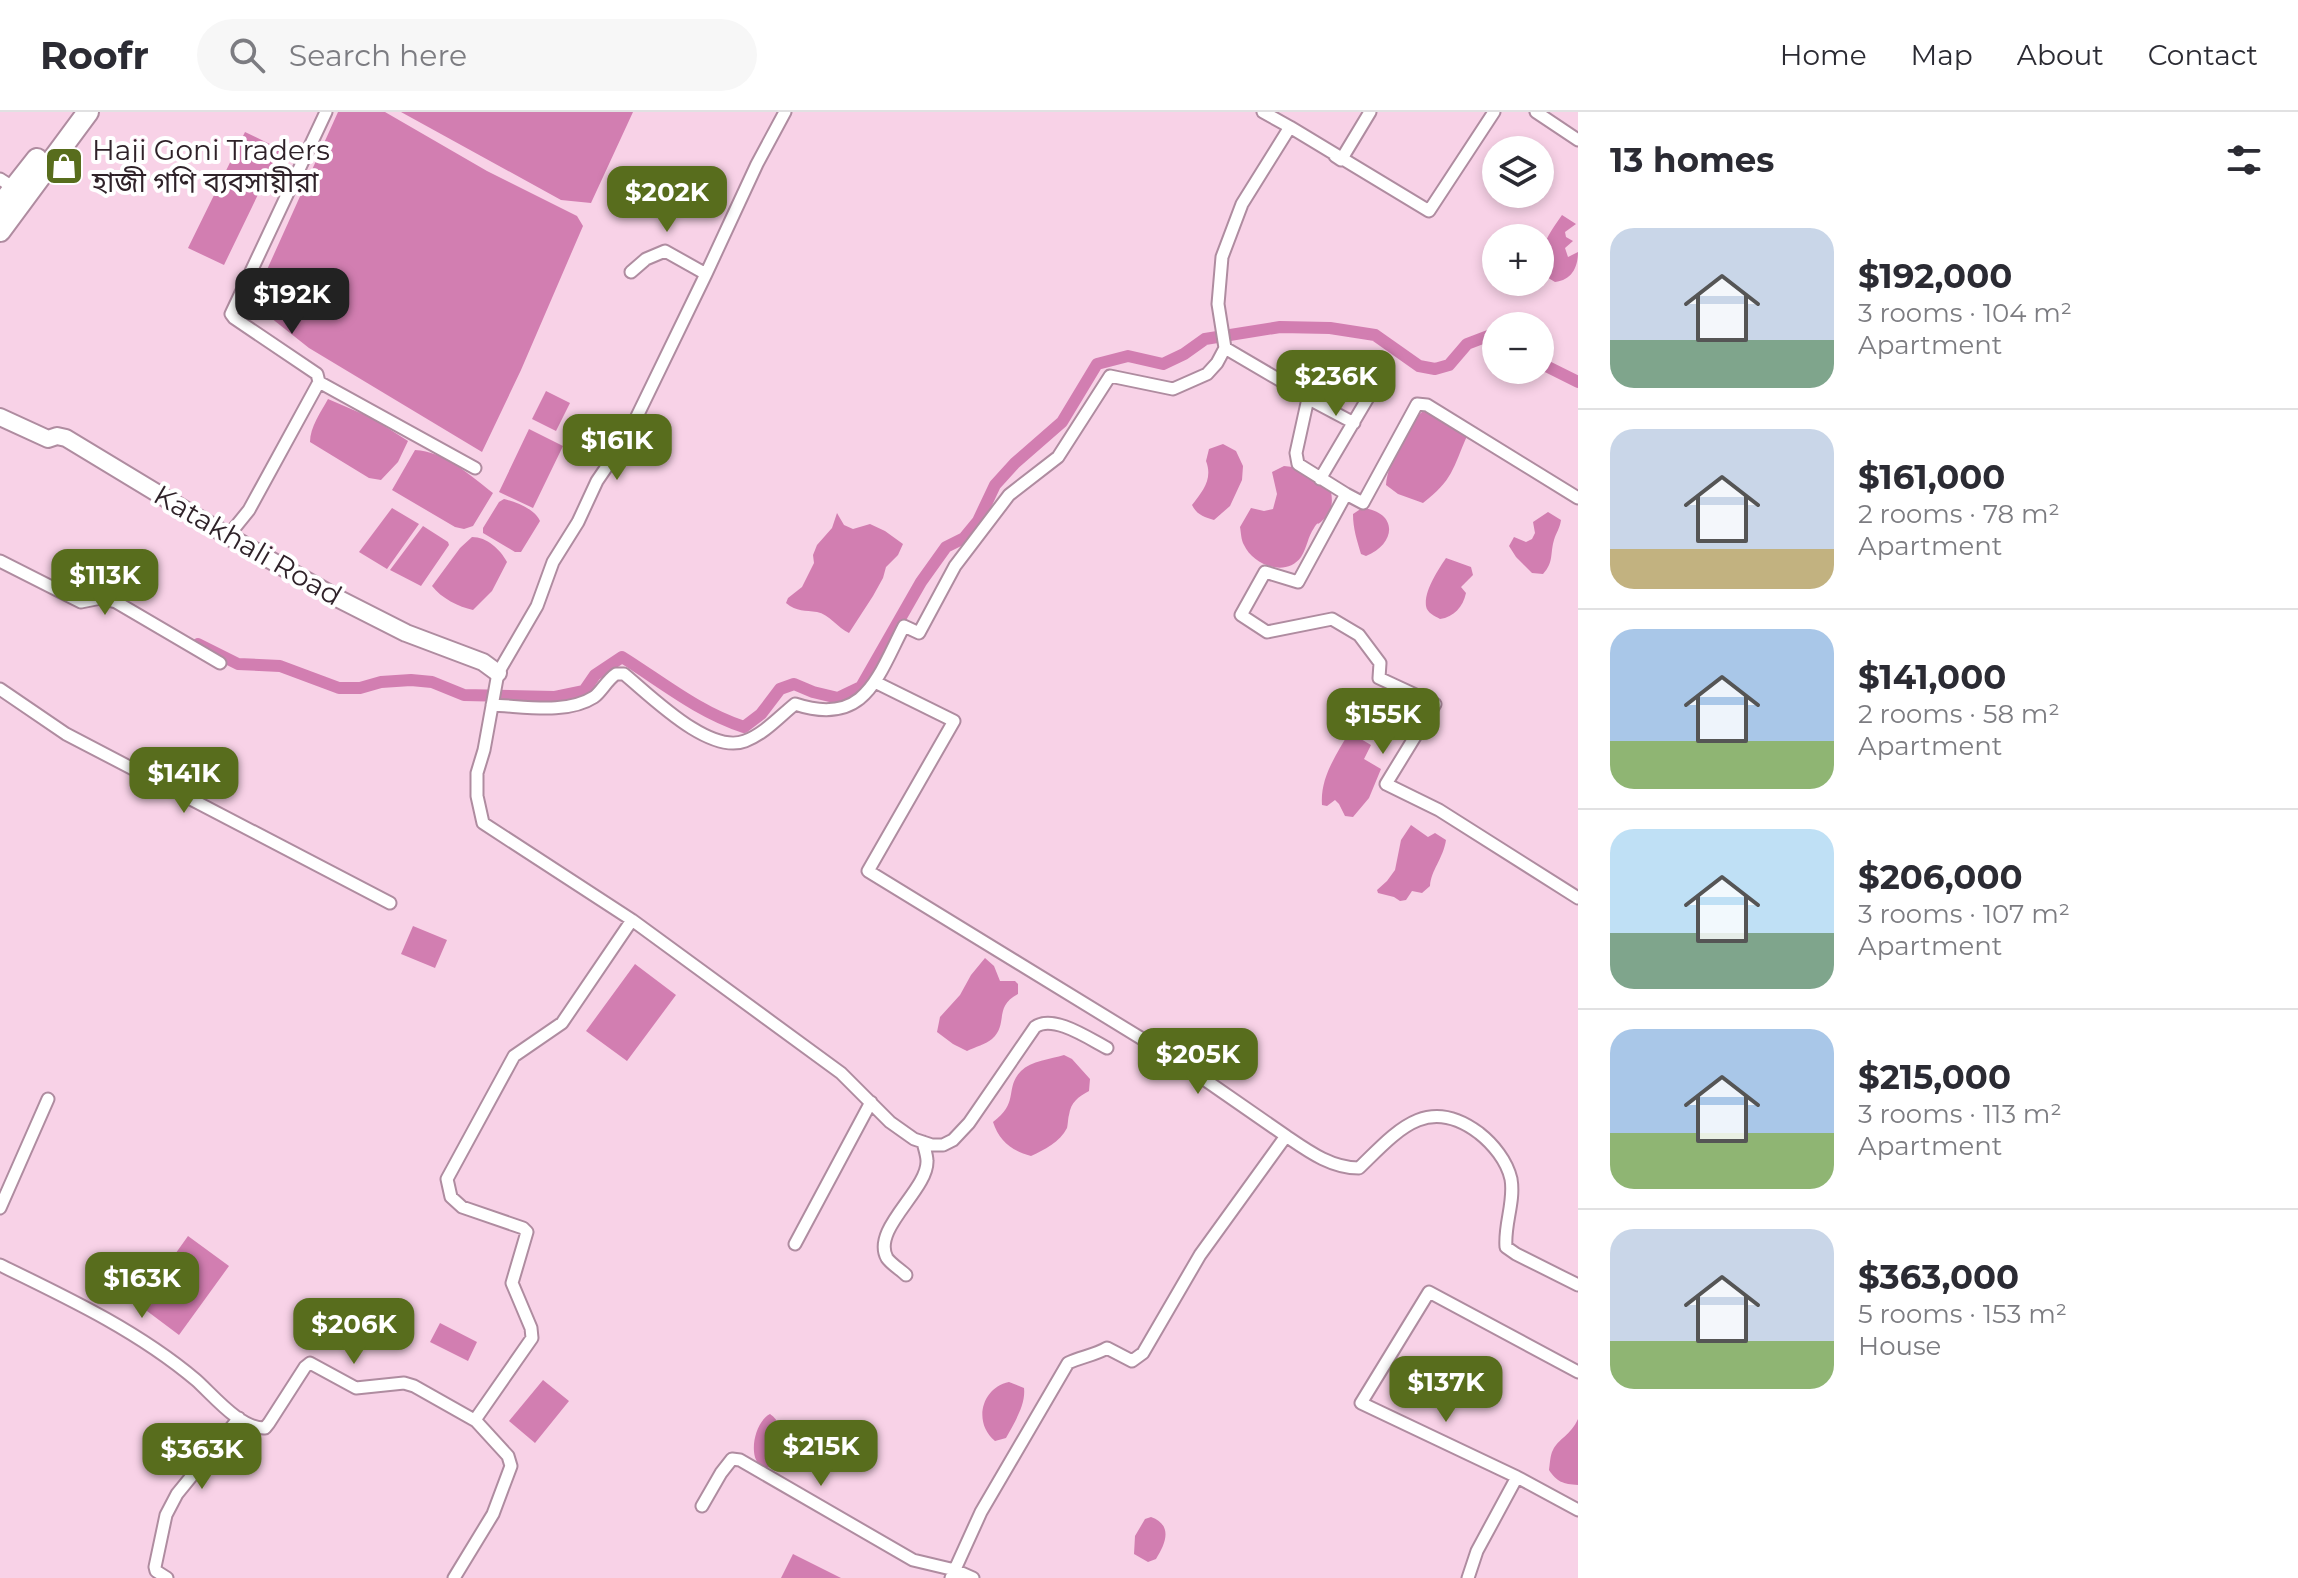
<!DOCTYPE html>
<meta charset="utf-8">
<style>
body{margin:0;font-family:Montserrat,"Noto Sans Bengali",sans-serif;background:#f7f7f7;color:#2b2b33;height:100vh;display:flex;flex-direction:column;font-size:30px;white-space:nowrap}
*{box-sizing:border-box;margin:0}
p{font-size:26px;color:#7c7c81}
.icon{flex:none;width:44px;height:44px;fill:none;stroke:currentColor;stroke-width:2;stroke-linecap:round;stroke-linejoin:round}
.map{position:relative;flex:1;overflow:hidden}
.drawer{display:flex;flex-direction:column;background:#fff;width:720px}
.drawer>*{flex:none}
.tools{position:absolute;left:1482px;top:24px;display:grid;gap:16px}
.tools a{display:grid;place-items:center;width:72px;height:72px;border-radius:50%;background:#fff;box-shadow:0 4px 12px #0003;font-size:40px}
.price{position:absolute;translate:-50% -68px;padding:0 18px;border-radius:16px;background:#586d1d;color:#fff;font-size:26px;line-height:52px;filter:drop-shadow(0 2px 4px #0008)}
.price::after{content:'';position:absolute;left:50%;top:48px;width:24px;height:18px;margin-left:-12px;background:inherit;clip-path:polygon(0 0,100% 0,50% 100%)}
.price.current{background:#222;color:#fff}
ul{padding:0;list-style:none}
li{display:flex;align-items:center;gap:24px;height:200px;padding:0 32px}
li+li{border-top:2px solid #e1e1e2}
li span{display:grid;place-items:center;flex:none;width:224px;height:160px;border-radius:24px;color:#555}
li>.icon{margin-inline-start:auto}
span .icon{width:96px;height:96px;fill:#fffc;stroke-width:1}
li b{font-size:34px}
h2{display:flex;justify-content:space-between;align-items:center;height:96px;padding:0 32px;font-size:34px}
header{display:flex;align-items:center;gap:48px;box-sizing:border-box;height:112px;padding:0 40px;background:#fff;border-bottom:2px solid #e1e1e2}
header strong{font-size:38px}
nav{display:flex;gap:44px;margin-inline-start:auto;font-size:28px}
.search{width:560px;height:72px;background:#f7f7f7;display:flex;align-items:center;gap:20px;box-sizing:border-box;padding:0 28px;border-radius:44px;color:#7c7c81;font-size:30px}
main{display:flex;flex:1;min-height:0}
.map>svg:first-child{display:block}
.water{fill:#d27eb1}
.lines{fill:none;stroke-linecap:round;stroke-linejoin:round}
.canal{stroke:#d27eb1;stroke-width:12}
.street-casing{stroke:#af8ca0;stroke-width:15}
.secondary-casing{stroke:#af8ca0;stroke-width:20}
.highway-casing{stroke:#af8ca0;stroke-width:24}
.street{stroke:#fff;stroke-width:11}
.secondary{stroke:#fff;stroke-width:16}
.highway{stroke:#fff;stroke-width:20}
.labels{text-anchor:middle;stroke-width:8;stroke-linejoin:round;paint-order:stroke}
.poi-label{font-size:28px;fill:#2f2229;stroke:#fff;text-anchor:start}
.street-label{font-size:28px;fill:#2f2229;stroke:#fff}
</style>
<header>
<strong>Roofr</strong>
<div class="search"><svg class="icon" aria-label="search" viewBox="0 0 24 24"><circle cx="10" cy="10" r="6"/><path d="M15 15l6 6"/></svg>Search here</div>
<nav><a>Home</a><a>Map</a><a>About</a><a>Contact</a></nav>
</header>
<main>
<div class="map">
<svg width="1578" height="1466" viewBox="0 0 1578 1466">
<rect width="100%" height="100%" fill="#f8d2e7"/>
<!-- water -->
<path class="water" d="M 338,0 L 385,0 L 487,59 L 577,104 L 583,114 L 521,258 L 482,340 L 309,236 L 252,191 Z
M 401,0 L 633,0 L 591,91 L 561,88 Z
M 245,20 L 280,37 L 224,153 L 188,136 Z
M 1562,103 L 1576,112 L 1565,120 L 1566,125 L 1573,129 L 1565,136 L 1568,145 L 1578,140 C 1578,155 1572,168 1555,170 L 1540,161 C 1540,135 1547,124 1562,103 Z
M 546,279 L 570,291 L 556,319 L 532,307 Z
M 328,287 L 372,306 L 408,329 L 398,350 L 381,368 L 369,366 L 310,330 C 310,315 321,300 328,287 Z
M 1423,299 L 1434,303 L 1467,324 C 1453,356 1453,368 1423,391 L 1398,382 L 1386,373 C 1388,350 1406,314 1423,299 Z
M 529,317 L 563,334 L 533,396 L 499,380 Z
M 1223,332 L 1236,339 L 1243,354 L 1242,368 L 1230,394 L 1214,408 C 1204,405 1197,403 1192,393 C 1203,379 1213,367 1206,349 L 1209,337 Z
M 415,338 C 444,339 471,364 493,381 L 473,414 L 464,417 L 455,415 L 392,378 Z
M 1284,354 L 1293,355 L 1331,380 C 1333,390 1332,401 1323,408 C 1315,416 1320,407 1314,416 C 1308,424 1307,436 1301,445 C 1286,466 1253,453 1244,433 C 1241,428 1241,420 1240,415 L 1251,396 L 1264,399 L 1273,397 L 1277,382 L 1272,360 Z
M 504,387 C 516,390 535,397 540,409 L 521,440 L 515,440 L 483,421 L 483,416 L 499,390 Z
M 392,396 L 419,412 L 387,457 L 359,440 Z
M 1362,396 C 1399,400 1396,432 1366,444 L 1361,442 C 1357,428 1353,417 1353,402 Z
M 1548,400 L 1561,408 C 1560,416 1556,421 1554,428 C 1550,441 1554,450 1543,462 L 1532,461 L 1516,445 L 1509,434 L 1514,425 L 1526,430 L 1532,427 L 1535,421 L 1533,410 Z
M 837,401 L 844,413 L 853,417 L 870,412 L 885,419 L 903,432 L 898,443 L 886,455 L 883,466 L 873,484 L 849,521 C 838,516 829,502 817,500 C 805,498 797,500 786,491 L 788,486 L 802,475 L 814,451 L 813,443 L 817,433 L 832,416 Z
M 423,414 L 448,430 L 449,433 L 421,474 L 390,458 Z
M 472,425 C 487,425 500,437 507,450 L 492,479 L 473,498 C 459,495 441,486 432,474 L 460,436 Z
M 1446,446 L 1471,455 L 1473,463 L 1461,475 L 1466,481 C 1463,495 1454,505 1440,507 C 1435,504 1427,501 1426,494 C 1424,479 1438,458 1446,446 Z
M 1349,620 L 1371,633 L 1364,647 L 1381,657 L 1369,686 L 1353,705 L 1345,704 L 1339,692 L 1335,688 L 1327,694 L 1322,693 C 1320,665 1336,644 1349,620 Z
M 1411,713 L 1428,725 L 1435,721 L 1446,728 C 1443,747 1431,758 1430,774 L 1422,781 L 1412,779 L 1406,788 L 1400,789 L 1394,785 L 1378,781 L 1377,778 L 1387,769 L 1395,758 L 1401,728 Z
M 413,814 L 447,828 L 435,856 L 401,842 Z
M 985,846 L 994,854 L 1000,869 L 1015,869 L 1018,872 L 1018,882 C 993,895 1009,912 992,927 C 986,932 975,935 967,939 L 953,932 L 937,920 L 940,905 L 960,883 L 971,863 Z
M 635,852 L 676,883 L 627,949 L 586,919 Z
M 1064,943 L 1072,947 L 1090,967 L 1089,979 C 1078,985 1071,990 1069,1003 C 1068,1006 1068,1012 1067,1016 C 1060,1030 1044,1038 1031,1044 C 1012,1039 999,1029 993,1010 C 1020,990 1004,977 1021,959 C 1031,949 1051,947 1064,943 Z
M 188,1124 L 229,1154 L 179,1223 L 139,1193 Z
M 440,1211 L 477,1230 L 468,1249 L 430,1230 Z
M 543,1268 L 569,1289 L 535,1331 L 509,1309 Z
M 1009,1270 L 1024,1276 C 1026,1293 1014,1311 1006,1326 L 995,1329 C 973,1311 981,1276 1009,1270 Z
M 770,1302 C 785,1312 785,1337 779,1352 C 745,1370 749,1313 770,1302 Z
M 1578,1307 L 1578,1373 C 1563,1372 1557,1370 1549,1358 C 1550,1352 1550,1343 1553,1338 C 1558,1327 1571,1323 1578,1307 Z
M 1151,1405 C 1173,1413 1166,1431 1156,1447 L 1148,1450 L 1134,1442 L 1135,1424 L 1145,1407 Z
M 793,1442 L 841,1466 L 781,1466 Z"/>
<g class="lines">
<!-- canal -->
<path class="canal" d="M 1540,251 L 1578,270
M 198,532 L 238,552 L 280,554 L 339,576 L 360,576 L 381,570 L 411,568 L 432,570 L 464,583 L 555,585 L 584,579 L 595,563 L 622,545 C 662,570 698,600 744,615 L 761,602 L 780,577 L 794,572 L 813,580 L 838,586 L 861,575 L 921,470 L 946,435 L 964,426 L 978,409 L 995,373 L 1015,351 L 1062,310 L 1097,252 L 1128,244 L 1163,252 L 1184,242 L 1205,227 L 1280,215 L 1330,216 L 1375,223 L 1419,254 L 1435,257 L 1449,253 L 1467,232 L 1488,224 L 1496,227"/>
<defs>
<path id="street" d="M 785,0 L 757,52 L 706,162 L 627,325 L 597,369 L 578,410 L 553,450 L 537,494 L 498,561 L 484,638 L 477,661 L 477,684 L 483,711 L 632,808 L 841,961 L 890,1010 L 914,1027 L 932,1033 L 943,1033 L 953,1028 L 969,1011 L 1035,915 C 1053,902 1088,926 1107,936
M 1536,0 L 1578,28
M 1290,15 L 1429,99 L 1494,0
M 1335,44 L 1341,48 L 1370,0
M 0,67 L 14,76
M 631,160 L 646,147 L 665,139 L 706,162
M 1225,236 L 1295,277 L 1307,286 L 1307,291 L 1296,341 L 1298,352 L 1346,382 L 1298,470 L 1265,460 L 1241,503 L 1267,520 L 1332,507 L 1359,523 L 1380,551 L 1379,566 L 1435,592 L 1386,672 L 1439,698 L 1578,786
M 319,270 L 475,356
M 1307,286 L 1354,311
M 1320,367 L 1382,262
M 1346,382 L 1363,391 L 1417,292 L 1427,293 L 1578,386
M 228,424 L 249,398 L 319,270 L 317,262 L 234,206 L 231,202 L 326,0
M 0,449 L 81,490 L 101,486 L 116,490 L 220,551
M 875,570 L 954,609 L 868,759 L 1175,947 L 1286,1024 L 1200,1143 L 1143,1241 L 1132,1249 L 1107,1236 C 1095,1243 1081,1245 1068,1251 L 981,1400 L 951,1466
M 0,577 L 66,622 L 390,791
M 492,593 C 523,594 566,603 594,585 C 601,580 607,568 616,562 L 624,562 C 651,584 709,643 745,629 C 764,622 779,605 795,592 C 865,615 877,566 904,514 L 919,521 L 955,454 L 1009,383 L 1058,345 L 1110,264 L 1173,277 L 1207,262 L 1217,251 L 1225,236 L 1218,192 L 1222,145 L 1242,92 L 1290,15 L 1263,0
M 1286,1024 C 1308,1039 1331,1056 1359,1056 C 1397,1019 1427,982 1479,1021 C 1493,1032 1507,1049 1511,1067 C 1515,1090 1504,1112 1506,1135 L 1516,1142 L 1578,1173
M 0,1096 L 48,987
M 795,1132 L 871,990
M 0,1153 C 68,1186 138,1219 196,1268 C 213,1283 240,1317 265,1316 L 269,1311 L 305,1255 L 310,1251 L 356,1276 L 404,1271 L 414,1274 L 476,1309 L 508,1344 L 511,1354 L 493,1402 L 454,1466
M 906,1163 C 901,1158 891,1152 887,1146 C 871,1117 928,1078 927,1049 C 927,1043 924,1035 923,1030
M 476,1309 L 477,1305 L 532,1226 L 531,1216 L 512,1171 L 527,1120 L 523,1116 L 462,1095 L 451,1085 L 447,1067 L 514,944 L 562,911 L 632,808
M 1517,1365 L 1361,1291 L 1429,1180 L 1578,1260
M 702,1394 L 721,1361 L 732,1347 L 740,1348 L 913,1448 L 955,1458 L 973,1466
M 167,1466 L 156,1459 L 155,1455 L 166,1403 L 177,1382 L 239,1306
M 1468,1466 L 1477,1439 L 1517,1365 L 1578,1398"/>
<path id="secondary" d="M 0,305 L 48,327 L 57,324 L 66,326 L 228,424 L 337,486 L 406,521 L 483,550 L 498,561"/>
<path id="highway" d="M 0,94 L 37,47
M 0,119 L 88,0"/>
</defs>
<!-- street casing -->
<use href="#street" class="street-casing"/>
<!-- secondary casing -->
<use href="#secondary" class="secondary-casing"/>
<!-- highway casing -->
<use href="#highway" class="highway-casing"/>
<!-- street -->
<use href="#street" class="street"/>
<!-- secondary -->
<use href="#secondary" class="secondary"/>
<!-- highway -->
<use href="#highway" class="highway"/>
</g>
<!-- icons -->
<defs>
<symbol id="shop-square" viewBox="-11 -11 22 22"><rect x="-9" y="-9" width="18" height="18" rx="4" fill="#586d1d" stroke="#fff"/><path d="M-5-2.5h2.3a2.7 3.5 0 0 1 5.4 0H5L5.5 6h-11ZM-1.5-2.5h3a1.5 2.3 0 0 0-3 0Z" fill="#fff"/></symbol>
</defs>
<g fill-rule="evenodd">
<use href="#shop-square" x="42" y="32" width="44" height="44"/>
</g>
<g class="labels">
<!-- poi labels -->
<g class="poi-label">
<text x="92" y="48">Haji Goni Traders<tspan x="92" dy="32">হাজী গণি ব্যবসায়ীরা</tspan></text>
</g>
<!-- street labels -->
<g class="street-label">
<text transform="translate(248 433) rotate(30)" y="10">Katakhali Road</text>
</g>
</g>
</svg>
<div class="tools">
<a><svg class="icon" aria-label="layers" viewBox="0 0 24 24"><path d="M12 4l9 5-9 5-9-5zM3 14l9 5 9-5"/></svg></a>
<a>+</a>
<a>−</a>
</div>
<b class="price" style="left:667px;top:122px">$202K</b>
<b class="price current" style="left:292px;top:224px">$192K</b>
<b class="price" style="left:1336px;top:306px">$236K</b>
<b class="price" style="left:617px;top:370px">$161K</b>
<b class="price" style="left:105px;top:505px">$113K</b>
<b class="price" style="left:1383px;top:644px">$155K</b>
<b class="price" style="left:184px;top:703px">$141K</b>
<b class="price" style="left:1198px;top:984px">$205K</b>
<b class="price" style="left:142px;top:1208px">$163K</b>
<b class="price" style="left:354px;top:1254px">$206K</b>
<b class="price" style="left:1446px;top:1312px">$137K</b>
<b class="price" style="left:821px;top:1376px">$215K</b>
<b class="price" style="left:202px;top:1379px">$363K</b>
</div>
<section class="drawer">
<h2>13 homes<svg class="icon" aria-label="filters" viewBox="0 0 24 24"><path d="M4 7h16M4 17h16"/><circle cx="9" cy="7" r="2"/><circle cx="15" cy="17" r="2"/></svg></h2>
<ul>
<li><span style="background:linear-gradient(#c9d6e8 70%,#7fa58c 0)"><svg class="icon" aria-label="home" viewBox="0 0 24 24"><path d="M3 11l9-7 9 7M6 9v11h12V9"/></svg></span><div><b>$192,000</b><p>3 rooms · 104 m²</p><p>Apartment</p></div></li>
<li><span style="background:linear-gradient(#c9d6e8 75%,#c2b280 0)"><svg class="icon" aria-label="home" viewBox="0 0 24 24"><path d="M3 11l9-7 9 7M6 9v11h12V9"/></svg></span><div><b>$161,000</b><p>2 rooms · 78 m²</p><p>Apartment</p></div></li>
<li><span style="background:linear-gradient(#a9c7e8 70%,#8fb573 0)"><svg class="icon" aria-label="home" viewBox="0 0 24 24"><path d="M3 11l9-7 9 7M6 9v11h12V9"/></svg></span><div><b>$141,000</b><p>2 rooms · 58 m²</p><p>Apartment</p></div></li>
<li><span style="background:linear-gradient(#bfe0f5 65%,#7fa58c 0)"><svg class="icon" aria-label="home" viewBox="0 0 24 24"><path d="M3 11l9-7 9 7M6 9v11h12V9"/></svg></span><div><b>$206,000</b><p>3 rooms · 107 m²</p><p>Apartment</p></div></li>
<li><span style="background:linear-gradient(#a9c7e8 65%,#8fb573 0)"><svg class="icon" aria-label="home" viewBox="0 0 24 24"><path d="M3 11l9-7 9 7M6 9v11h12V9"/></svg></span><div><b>$215,000</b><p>3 rooms · 113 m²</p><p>Apartment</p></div></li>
<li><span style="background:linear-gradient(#c9d6e8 70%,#8fb573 0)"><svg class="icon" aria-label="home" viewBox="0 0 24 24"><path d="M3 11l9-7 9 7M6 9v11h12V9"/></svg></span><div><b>$363,000</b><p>5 rooms · 153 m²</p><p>House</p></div></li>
</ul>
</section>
</main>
